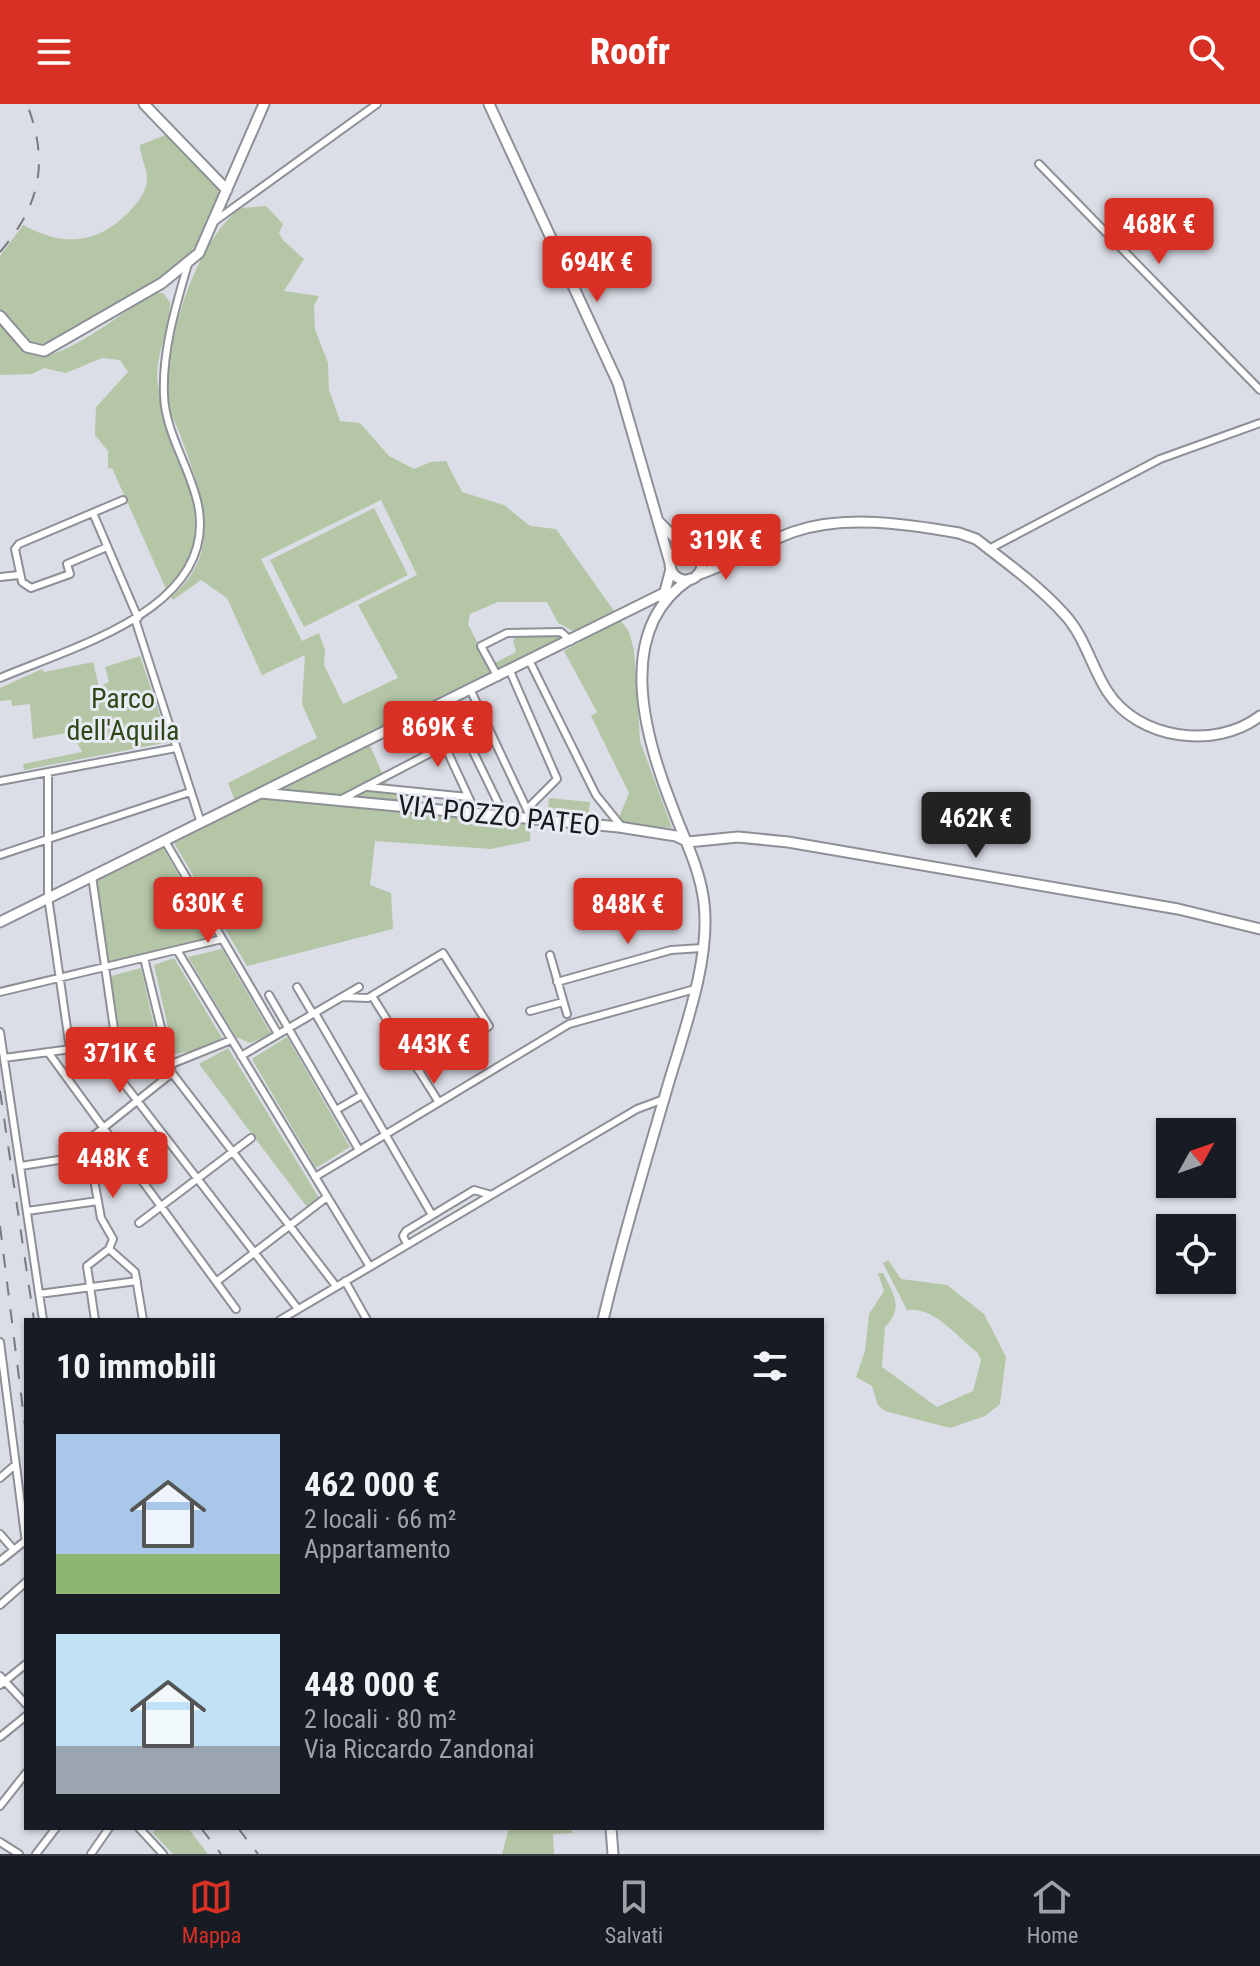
<!DOCTYPE html>
<html lang="it">
<meta charset="utf-8">
<style>
body{margin:0;font-family:"Roboto Condensed",sans-serif;background:#242831;color:#f1f3f6;height:100vh;display:flex;flex-direction:column;font-size:30px;white-space:nowrap}
*{box-sizing:border-box;margin:0}
p{font-size:26px;color:#9ea1a6}
.icon{flex:none;width:44px;height:44px;fill:none;stroke:currentColor;stroke-width:2;stroke-linecap:round;stroke-linejoin:round}
.map{position:relative;flex:1;overflow:hidden}
.details{position:absolute;left:24px;top:1214px;width:800px;height:512px;display:flex;flex-direction:column;background:#171b24;border-radius:0px;box-shadow:0 2px 6px #0004}
.details>*{flex:none}
.needle{width:52px;rotate:50deg}
.controls{position:absolute;left:1156px;top:1014px;display:grid;gap:16px}
.controls a{display:grid;place-items:center;width:80px;height:80px;border-radius:0px;background:#171b24;box-shadow:0 2px 6px #0004;font-size:40px}
.price{position:absolute;translate:-50% -68px;padding:0 18px;border-radius:8px;background:#d93025;color:#fff;font-size:26px;line-height:52px;filter:drop-shadow(0 2px 4px #0008)}
.price::after{content:'';position:absolute;left:50%;top:48px;width:24px;height:18px;margin-left:-12px;background:inherit;clip-path:polygon(0 0,100% 0,50% 100%)}
.price.selected{background:#222;color:#fff}
ul{padding:0;list-style:none}
li{display:flex;align-items:center;gap:24px;height:200px;padding:0 32px}
li span{display:grid;place-items:center;flex:none;width:224px;height:160px;border-radius:0px;color:#555}
li>.icon{margin-inline-start:auto}
span .icon{width:96px;height:96px;fill:#fffc;stroke-width:1}
li b{font-size:34px}
h2{display:flex;justify-content:space-between;align-items:center;height:96px;padding:0 32px;font-size:34px}
header{display:flex;justify-content:space-between;align-items:center;height:104px;padding:0 32px;background:#d93025;color:#fff;font-size:36px;font-weight:800}
.tabs{display:flex;justify-content:space-around;align-items:center;height:112px;border-top:2px solid #363941;background:#171b24;font-size:22px;color:#9ea1a6}
.tabs a{display:grid;justify-items:center;gap:4px}
.tabs .selected{color:#d93025}
.map>svg:first-child{display:block}
.green{fill:#b5c6a7;fill-rule:evenodd}
.lines{fill:none;stroke-linecap:round;stroke-linejoin:round}
.street-casing{stroke:#8d9097;stroke-width:10}
.secondary-casing{stroke:#8d9097;stroke-width:13}
.street{stroke:#fff;stroke-width:6}
.secondary{stroke:#fff;stroke-width:9}
.rail{stroke:#787a80;stroke-width:2;stroke-dasharray:14 14;stroke-linecap:butt}
.labels{text-anchor:middle;stroke-width:6;stroke-linejoin:round;paint-order:stroke}
.park-label{font-size:28px;fill:#2f4716;stroke:#e8ebf3}
.street-label{font-size:28px;fill:#17181b;stroke:#e8ebf3}
</style>
<header><svg class="icon" aria-label="menu" viewBox="0 0 24 24"><path d="M4 6h16M4 12h16M4 18h16"/></svg>Roofr<svg class="icon" aria-label="search" viewBox="0 0 24 24"><circle cx="10" cy="10" r="6"/><path d="M15 15l6 6"/></svg></header>
<div class="map">
<svg width="1260" height="1750" viewBox="0 0 1260 1750">
<rect width="100%" height="100%" fill="#dbdee6"/>
<!-- green -->
<path class="green" d="M 168,30 L 221,88 L 203,133 L 176,165 L 54,241 C 27,246 15,226 0,206 L 0,152 L 23,121 C 64,143 96,141 129,108 C 136,100 143,93 146,82 C 150,66 140,56 140,41 Z
M 266,102 L 283,120 L 279,129 L 283,136 L 304,155 L 284,187 L 319,192 L 314,202 L 315,225 L 328,259 L 329,286 L 340,317 L 360,319 L 389,352 L 414,365 L 431,358 L 446,357 L 462,388 L 504,401 L 530,422 L 556,425 L 629,528 L 634,546 L 640,637 L 672,724 L 621,719 L 620,711 L 629,689 L 591,612 L 597,608 L 564,547 L 580,538 L 577,529 L 558,519 L 547,498 L 498,498 L 470,510 L 468,520 L 489,562 L 516,548 L 513,536 L 519,531 L 558,531 L 561,537 L 365,630 L 386,678 L 408,706 L 531,719 L 530,737 L 491,745 L 375,737 L 370,781 L 391,789 L 393,825 L 247,862 L 174,739 L 239,706 L 228,679 L 317,634 L 302,600 L 305,551 L 262,571 L 227,494 L 201,476 L 173,496 L 171,493 C 227,446 200,387 180,330 C 175,318 167,303 167,290 C 167,234 193,143 240,104 ZM 381,396 L 417,471 L 358,501 L 398,574 L 343,600 L 324,561 L 325,546 L 319,529 L 302,537 L 261,455 Z
M 153,189 L 163,189 L 170,198 C 171,223 153,254 158,282 C 169,343 230,431 166,485 L 112,364 L 108,365 L 108,347 L 95,331 L 96,303 L 128,268 L 120,256 L 102,254 L 66,269 L 44,264 L 32,270 L 0,271 L 0,219 C 10,231 21,250 37,252 C 66,255 129,204 153,189 Z
M 374,404 L 408,471 L 304,523 L 270,456 Z
M 140,552 L 169,638 L 24,666 L 23,660 L 82,648 L 72,628 L 33,635 L 30,600 L 12,602 L 11,596 L 0,597 L 0,584 L 42,565 L 44,568 L 93,558 L 99,583 L 109,578 L 105,563 Z
M 549,694 L 590,698 L 588,715 L 547,711 Z
M 163,744 L 214,832 L 109,857 L 96,777 Z
M 222,845 L 271,930 L 250,939 L 236,933 L 188,853 Z
M 174,854 L 222,934 L 189,948 L 174,950 L 154,861 Z
M 141,864 L 155,926 L 153,936 L 121,938 L 111,872 Z
M 287,933 L 350,1043 L 316,1064 L 253,957 L 253,954 Z
M 228,944 L 319,1094 L 307,1103 L 199,960 Z
M 888,1156 L 901,1175 L 947,1181 L 984,1210 L 1006,1253 L 1000,1300 L 985,1312 L 950,1324 L 885,1307 L 878,1301 L 872,1282 L 856,1273 L 865,1247 L 869,1210 L 884,1187 L 878,1169 L 883,1169 C 894,1191 904,1204 885,1223 L 882,1263 L 937,1303 L 973,1287 L 981,1256 L 977,1248 C 956,1233 936,1203 907,1206 L 883,1159 Z
M 156,1724 L 188,1724 L 208,1750 L 173,1750 L 153,1729 Z
M 509,1724 L 572,1724 L 572,1729 L 553,1730 L 554,1750 L 502,1750 Z"/>
<g class="lines">
<defs>
<path id="street" d="M 1039,60 L 1260,286
M 215,117 L 377,0
M 93,409 L 138,514
M 107,443 L 67,460 L 70,470 L 31,484 L 22,478 L 15,445 L 19,440 L 123,396
M 989,445 L 1160,355 L 1260,319
M 0,473 L 19,471
M 135,515 L 201,719
M 530,558 L 596,691 L 621,722
M 510,567 L 557,675 L 527,705
M 498,573 L 481,542 L 507,529 L 561,528 L 571,537
M 0,574 C 72,543 219,505 198,401 C 191,365 165,329 164,291 C 162,247 176,201 188,160
M 471,587 L 531,714
M 449,598 L 504,711
M 429,608 L 476,709
M 48,668 L 48,793 L 70,945
M 0,677 L 176,644
M 368,683 L 468,693
M 342,695 L 444,642
M 165,737 L 278,930
M 0,751 L 190,688
M 177,846 L 370,1163
M 550,851 L 567,910
M 144,854 L 172,969 L 336,1182
M 557,878 L 671,846 L 702,844
M 297,883 L 313,910
M 0,888 L 222,835
M 269,891 L 359,1046
M 372,892 L 438,997
M 342,893 L 368,894 L 443,849 L 489,922 L 418,966
M 530,907 L 563,898
M 315,909 L 432,1111
M 0,928 L 43,1216
M 95,942 L 298,1205
M 48,948 L 236,1205
M 241,952 L 359,883
M 4,954 L 116,939 L 92,772
M 169,961 L 231,936
M 336,1006 L 362,991
M 21,1062 L 90,1051
M 315,1073 L 569,920 L 695,885
M 27,1107 L 98,1097
M 139,1119 L 251,1034
M 407,1140 L 403,1132 L 406,1127 L 474,1086 L 491,1091
M 109,1145 L 113,1135 L 101,1114 L 87,1037 L 172,969
M 109,1145 L 135,1168 L 143,1216
M 345,1177 L 367,1216
M 216,1178 L 327,1093
M 39,1190 L 137,1177
M 95,1216 L 87,1162 L 109,1145
M 280,1216 L 637,1005 L 664,995
M 0,1238 L 26,1439
M 0,1374 L 15,1361
M 0,1430 L 14,1446
M 0,1457 L 25,1437
M 0,1501 L 26,1478
M 0,1572 L 26,1600
M 0,1581 L 26,1560
M 0,1633 L 26,1612
M 0,1702 L 26,1669
M 139,1724 L 163,1750
M 0,1738 L 19,1750
M 36,1750 L 56,1724
M 91,1750 L 109,1724"/>
<path id="secondary" d="M 144,0 L 227,86
M 489,0 L 618,279 L 670,459
M 0,212 L 27,243 L 44,247 L 162,179 L 199,149 L 264,0
M 659,418 L 685,444
M670 460a16 16 0 1 1 32 0a16 16 0 1 1-32 0Z
M 699,450 L 739,452
M 697,471 C 731,460 760,440 793,428 C 844,410 907,420 959,429 L 976,435 C 1006,458 1040,483 1065,511 C 1085,533 1091,562 1107,587 C 1138,636 1216,646 1260,612
M 663,495 L 671,465
M 261,689 L 619,723 L 676,732 L 688,738 L 738,733 L 788,738 L 1178,805 L 1260,825
M 0,818 L 664,489
M 603,1216 C 621,1139 644,1064 666,988 C 682,932 711,858 704,799 C 700,764 684,735 672,702 C 644,631 614,525 690,475
M 611,1724 L 613,1750"/>
</defs>
<!-- street casing -->
<use href="#street" class="street-casing"/>
<!-- secondary casing -->
<use href="#secondary" class="secondary-casing"/>
<!-- street -->
<use href="#street" class="street"/>
<!-- secondary -->
<use href="#secondary" class="secondary"/>
<!-- rail -->
<path class="rail" d="M 0,148 C 41,100 49,58 27,0
M 0,987 L 34,1216
M 0,1122 L 26,1330
M 201,1724 L 221,1750
M 238,1724 L 258,1750"/>
</g>
<g class="labels">
<!-- park labels -->
<g class="park-label">
<text x="123" y="604">Parco<tspan x="123" dy="32">dell'Aquila</tspan></text>
</g>
<!-- street labels -->
<g class="street-label">
<text transform="translate(499 711) rotate(6)" y="10">VIA POZZO PATEO</text>
</g>
</g>
</svg>
<div class="controls">
<a><svg class="needle" viewBox="-14 -14 28 28"><path d="M0-13l5 13h-10z" fill="#e53935"/><path d="M0 13l5-13h-10z" fill="#9ea1a6"/></svg></a>
<a><svg class="icon" aria-label="locate" viewBox="0 0 24 24"><circle cx="12" cy="12" r="6"/><path d="M12 2v4M12 18v4M2 12h4M18 12h4"/></svg></a>
</div>
<b class="price" style="left:1159px;top:162px">468K €</b>
<b class="price" style="left:597px;top:200px">694K €</b>
<b class="price" style="left:726px;top:478px">319K €</b>
<b class="price" style="left:438px;top:665px">869K €</b>
<b class="price selected" style="left:976px;top:756px">462K €</b>
<b class="price" style="left:208px;top:841px">630K €</b>
<b class="price" style="left:628px;top:842px">848K €</b>
<b class="price" style="left:434px;top:982px">443K €</b>
<b class="price" style="left:120px;top:991px">371K €</b>
<b class="price" style="left:113px;top:1096px">448K €</b>
<section class="details">
<h2>10 immobili<svg class="icon" aria-label="filters" viewBox="0 0 24 24"><path d="M4 7h16M4 17h16"/><circle cx="9" cy="7" r="2"/><circle cx="15" cy="17" r="2"/></svg></h2>
<ul>
<li><span style="background:linear-gradient(#a9c7e8 75%,#8fb573 0)"><svg class="icon" aria-label="home" viewBox="0 0 24 24"><path d="M3 11l9-7 9 7M6 9v11h12V9"/></svg></span><div><b>462 000 €</b><p>2 locali · 66 m²</p><p>Appartamento</p></div></li>
<li><span style="background:linear-gradient(#bfe0f5 70%,#9aa5b1 0)"><svg class="icon" aria-label="home" viewBox="0 0 24 24"><path d="M3 11l9-7 9 7M6 9v11h12V9"/></svg></span><div><b>448 000 €</b><p>2 locali · 80 m²</p><p>Via Riccardo Zandonai</p></div></li>
</ul>
</section>
</div>
<nav class="tabs">
<a class="selected"><svg class="icon" aria-label="map" viewBox="0 0 24 24"><path d="M3 6l6-2 6 2 6-2v14l-6 2-6-2-6 2zM9 4v14M15 6v14"/></svg>Mappa</a>
<a><svg class="icon" aria-label="saved" viewBox="0 0 24 24"><path d="M7 4h10v16l-5-4-5 4z"/></svg>Salvati</a>
<a><svg class="icon" aria-label="home" viewBox="0 0 24 24"><path d="M3 11l9-7 9 7M6 9v11h12V9"/></svg>Home</a>
</nav>
